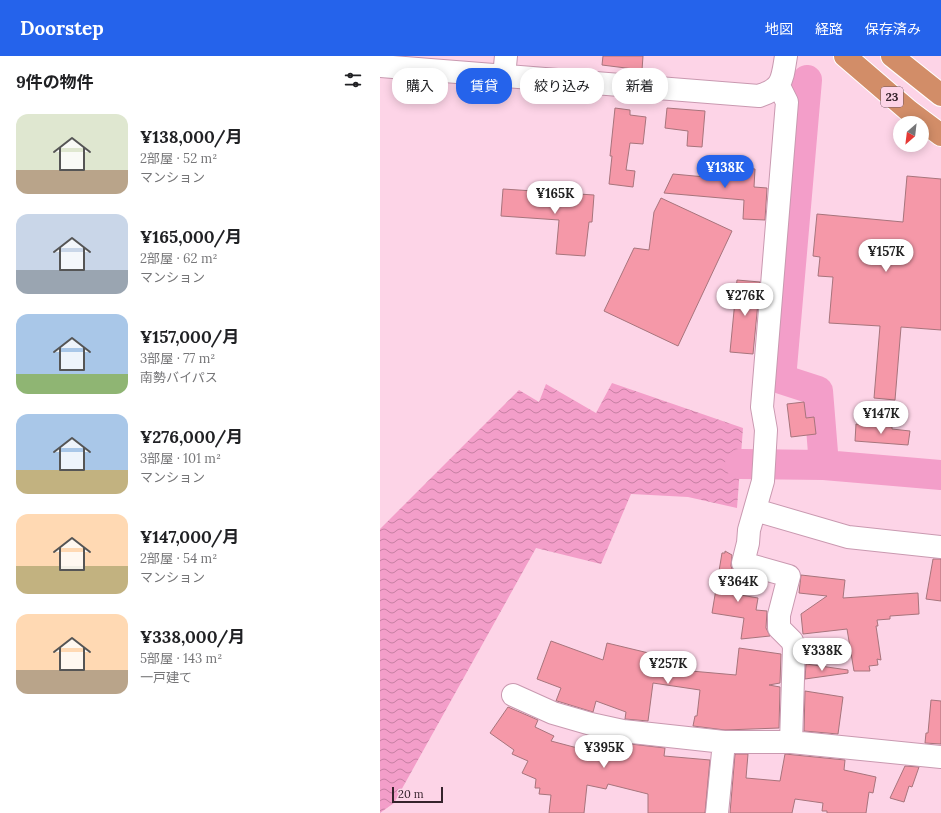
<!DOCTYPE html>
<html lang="ja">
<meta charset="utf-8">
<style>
body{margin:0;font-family:Lora,"Noto Sans JP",serif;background:#f2f2f2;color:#202124;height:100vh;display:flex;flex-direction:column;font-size:15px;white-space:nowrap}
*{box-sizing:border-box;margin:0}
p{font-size:13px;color:#757577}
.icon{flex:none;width:22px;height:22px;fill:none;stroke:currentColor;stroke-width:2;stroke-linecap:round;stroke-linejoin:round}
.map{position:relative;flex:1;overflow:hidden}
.sheet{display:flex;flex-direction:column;background:#fff;width:380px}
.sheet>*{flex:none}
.guide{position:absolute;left:12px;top:12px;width:380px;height:36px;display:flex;gap:8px}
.needle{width:26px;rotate:208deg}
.tools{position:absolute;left:513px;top:60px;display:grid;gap:8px}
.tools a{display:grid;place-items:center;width:36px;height:36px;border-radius:50%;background:#fff;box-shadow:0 2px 10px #0003;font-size:20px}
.scale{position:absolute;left:12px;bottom:10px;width:51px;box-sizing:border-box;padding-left:4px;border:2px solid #35222b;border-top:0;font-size:11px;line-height:14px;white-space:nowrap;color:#35222b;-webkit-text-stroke:3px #fdd4e7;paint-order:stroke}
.price{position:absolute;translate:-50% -34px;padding:0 9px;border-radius:14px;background:#fff;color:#222;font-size:13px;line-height:26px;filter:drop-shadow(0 1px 2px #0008)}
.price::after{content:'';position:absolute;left:50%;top:24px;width:12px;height:9px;margin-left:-6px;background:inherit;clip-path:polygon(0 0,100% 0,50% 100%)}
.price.selected{background:#2563eb;color:#fff}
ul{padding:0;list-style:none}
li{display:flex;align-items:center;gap:12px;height:100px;padding:0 16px}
li span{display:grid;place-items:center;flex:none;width:112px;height:80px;border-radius:12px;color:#555}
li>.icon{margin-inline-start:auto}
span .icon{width:48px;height:48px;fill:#fffc;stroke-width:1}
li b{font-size:17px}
h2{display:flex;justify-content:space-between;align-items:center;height:48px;padding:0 16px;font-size:17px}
.tag{padding:0 14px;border-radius:16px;background:#fff;box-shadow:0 2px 10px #0003;font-size:14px;line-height:36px}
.tag.selected{background:#2563eb;color:#fff}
header{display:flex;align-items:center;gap:24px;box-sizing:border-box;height:56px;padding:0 20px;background:#2563eb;color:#fff}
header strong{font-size:19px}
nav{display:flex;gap:22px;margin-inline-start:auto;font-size:14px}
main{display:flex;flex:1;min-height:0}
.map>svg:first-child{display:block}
.water{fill:url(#water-waves)}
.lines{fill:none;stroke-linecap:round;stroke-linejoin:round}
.river{stroke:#f39ec9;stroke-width:30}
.building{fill:#f598a8;stroke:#a7747c}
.minor-casing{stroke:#c999b0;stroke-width:24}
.highway-casing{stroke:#fff;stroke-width:24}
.minor{stroke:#fff;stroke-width:22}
.highway{stroke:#d28d68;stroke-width:22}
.labels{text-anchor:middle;stroke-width:4;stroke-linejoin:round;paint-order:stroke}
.shield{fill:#fdd4e7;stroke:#715763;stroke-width:1}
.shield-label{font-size:12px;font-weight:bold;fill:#35222b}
</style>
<header>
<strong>Doorstep</strong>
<nav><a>地図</a><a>経路</a><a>保存済み</a></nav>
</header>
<main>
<section class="sheet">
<h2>9件の物件<svg class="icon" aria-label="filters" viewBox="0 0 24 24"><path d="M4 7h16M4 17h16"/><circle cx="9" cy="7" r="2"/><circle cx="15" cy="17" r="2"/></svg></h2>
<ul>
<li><span style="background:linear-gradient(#dfe7d0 70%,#b9a48a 0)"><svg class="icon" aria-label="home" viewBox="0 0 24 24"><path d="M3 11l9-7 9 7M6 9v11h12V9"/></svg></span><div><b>¥138,000/月</b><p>2部屋 · 52 m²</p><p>マンション</p></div></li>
<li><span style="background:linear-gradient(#c9d6e8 70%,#9aa5b1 0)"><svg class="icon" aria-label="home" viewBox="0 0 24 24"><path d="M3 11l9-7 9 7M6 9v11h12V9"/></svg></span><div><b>¥165,000/月</b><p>2部屋 · 62 m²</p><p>マンション</p></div></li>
<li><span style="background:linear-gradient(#a9c7e8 75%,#8fb573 0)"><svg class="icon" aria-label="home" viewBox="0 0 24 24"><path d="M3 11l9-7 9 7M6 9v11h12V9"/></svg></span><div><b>¥157,000/月</b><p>3部屋 · 77 m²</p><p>南勢バイパス</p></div></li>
<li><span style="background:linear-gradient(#a9c7e8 70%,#c2b280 0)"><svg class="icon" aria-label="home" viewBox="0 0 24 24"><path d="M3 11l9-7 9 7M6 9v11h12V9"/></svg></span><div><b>¥276,000/月</b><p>3部屋 · 101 m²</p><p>マンション</p></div></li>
<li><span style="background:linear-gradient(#ffd9b3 65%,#c2b280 0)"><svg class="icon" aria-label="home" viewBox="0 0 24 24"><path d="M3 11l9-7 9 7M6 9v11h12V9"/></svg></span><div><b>¥147,000/月</b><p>2部屋 · 54 m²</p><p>マンション</p></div></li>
<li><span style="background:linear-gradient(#ffd9b3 70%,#b9a48a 0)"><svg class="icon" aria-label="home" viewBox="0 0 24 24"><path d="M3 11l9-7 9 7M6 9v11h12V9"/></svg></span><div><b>¥338,000/月</b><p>5部屋 · 143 m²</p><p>一戸建て</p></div></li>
</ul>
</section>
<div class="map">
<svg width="561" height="757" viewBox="0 0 561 757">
<defs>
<pattern id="water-waves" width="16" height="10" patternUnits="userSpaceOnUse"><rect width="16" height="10" fill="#f39ec9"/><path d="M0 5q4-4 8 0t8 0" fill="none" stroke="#c680a3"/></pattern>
</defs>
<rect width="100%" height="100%" fill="#fdd4e7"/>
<!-- water -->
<path class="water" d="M 232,327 L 363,372 L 357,452 L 308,441 L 251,438 L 221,508 L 156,492 L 14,747 L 0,757 L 0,473 L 139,334 L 159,346 L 166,328 L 216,357 Z"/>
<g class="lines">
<!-- river -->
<path class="river" d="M 360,408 L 444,409 L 438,335 L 401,323 L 427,24
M 444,409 L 561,419"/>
</g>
<!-- building -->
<path class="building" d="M 223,0 L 263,0 L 262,14 L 222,9 Z
M 235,52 L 250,54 L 250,59 L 266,61 L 263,88 L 250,87 L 246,114 L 255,115 L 253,131 L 229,128 L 232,100 L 230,100 Z
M 287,52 L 325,55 L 322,91 L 307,90 L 308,75 L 285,72 Z
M 338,107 L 355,108 L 354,111 L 375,113 L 374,131 L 387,132 L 385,164 L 363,163 L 364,144 L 284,137 L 293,118 L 336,122 Z
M 527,120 L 561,123 L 561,274 L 521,271 L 515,344 L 494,342 L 500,270 L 449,267 L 453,221 L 438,220 L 440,201 L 433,200 L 437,158 L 523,166 Z
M 123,133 L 214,139 L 212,166 L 209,166 L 205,200 L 176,198 L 179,164 L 121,160 Z
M 281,142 L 352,175 L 298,290 L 224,255 L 254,192 L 269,194 L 274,156 Z
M 357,224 L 380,226 L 373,298 L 350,296 Z
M 424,346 L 426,362 L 434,361 L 436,378 L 411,381 L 407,348 Z
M 476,368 L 512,371 L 512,373 L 530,375 L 528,389 L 475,385 Z
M 345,495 L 352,499 L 351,510 L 353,515 L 349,537 L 378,542 L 376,554 L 387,555 L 386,572 L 390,580 L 361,583 L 364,562 L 332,557 L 342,497 L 345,497 Z
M 553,503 L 561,503 L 561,545 L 546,543 Z
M 421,519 L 465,524 L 463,542 L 538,537 L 539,558 L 510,560 L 510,563 L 497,564 L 498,570 L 496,570 L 501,604 L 497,603 L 498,609 L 489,610 L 490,615 L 474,615 L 467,573 L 423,578 L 421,558 L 447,540 L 419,537 Z
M 171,585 L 223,604 L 227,587 L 281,600 L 282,598 L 313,602 L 311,615 L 356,619 L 359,592 L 401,598 L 400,627 L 389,629 L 400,631 L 399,672 L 345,674 L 313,670 L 315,660 L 317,660 L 320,634 L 273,627 L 268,665 L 245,663 L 246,656 L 216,645 L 213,656 L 177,645 L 176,645 L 181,632 L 157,623 Z
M 426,608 L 468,614 L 468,617 L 425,623 Z
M 425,635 L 463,641 L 458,678 L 424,675 Z
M 551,644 L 561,645 L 561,688 L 545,687 L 546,677 L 548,677 Z
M 128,651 L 158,664 L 155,671 L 174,680 L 171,685 L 205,694 L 208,680 L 242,687 L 285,692 L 284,700 L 330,704 L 325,757 L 268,757 L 268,738 L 228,728 L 226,733 L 207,729 L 204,757 L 169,757 L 171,739 L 159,738 L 160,732 L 155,732 L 156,723 L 142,717 L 148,705 L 132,698 L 134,694 L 110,677 Z
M 355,698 L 368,698 L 366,722 L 400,725 L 405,698 L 465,704 L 464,714 L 496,721 L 493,737 L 489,736 L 486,757 L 447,757 L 447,755 L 442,755 L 443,747 L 415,743 L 412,757 L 350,757 Z
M 525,710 L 539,711 L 532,731 L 529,730 L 524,746 L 510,742 Z"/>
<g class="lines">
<defs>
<path id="minor" d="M 0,10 L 379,40 C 403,32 402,24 406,0
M 124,20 L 126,0
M 399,30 L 407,46 L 382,351 L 386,374 L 383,425 L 369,474 L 368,487 L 363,507 L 409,520 L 399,559 L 399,572 L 412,585 L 414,591 L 411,686
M 375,454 L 468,481 L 561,491
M 133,639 L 173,657 L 211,668 L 243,675 L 344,686 L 411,686 L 561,701
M 337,757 L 344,686"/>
<path id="highway" d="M 465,0 L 529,55 L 561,79
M 512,0 L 561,39"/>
</defs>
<!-- minor casing -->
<use href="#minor" class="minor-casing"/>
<!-- highway casing -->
<use href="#highway" class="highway-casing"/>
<!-- minor -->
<use href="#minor" class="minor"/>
<!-- highway -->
<use href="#highway" class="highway"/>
</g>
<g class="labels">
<!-- shield labels -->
<rect class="shield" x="501" y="31" width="22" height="20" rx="3"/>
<g class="shield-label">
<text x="512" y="45">23</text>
</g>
</g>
</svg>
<div class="tools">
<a><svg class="needle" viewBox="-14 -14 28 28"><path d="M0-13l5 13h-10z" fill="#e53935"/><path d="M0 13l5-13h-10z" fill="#757577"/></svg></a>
</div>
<div class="scale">20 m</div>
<b class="price selected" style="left:345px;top:133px">¥138K</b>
<b class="price" style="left:175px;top:159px">¥165K</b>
<b class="price" style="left:506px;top:217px">¥157K</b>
<b class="price" style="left:365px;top:261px">¥276K</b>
<b class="price" style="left:501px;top:379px">¥147K</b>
<b class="price" style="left:358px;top:547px">¥364K</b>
<b class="price" style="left:442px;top:616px">¥338K</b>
<b class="price" style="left:288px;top:629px">¥257K</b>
<b class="price" style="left:224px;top:713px">¥395K</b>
<div class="guide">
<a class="tag">購入</a>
<a class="tag selected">賃貸</a>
<a class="tag">絞り込み</a>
<a class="tag">新着</a>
</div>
</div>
</main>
